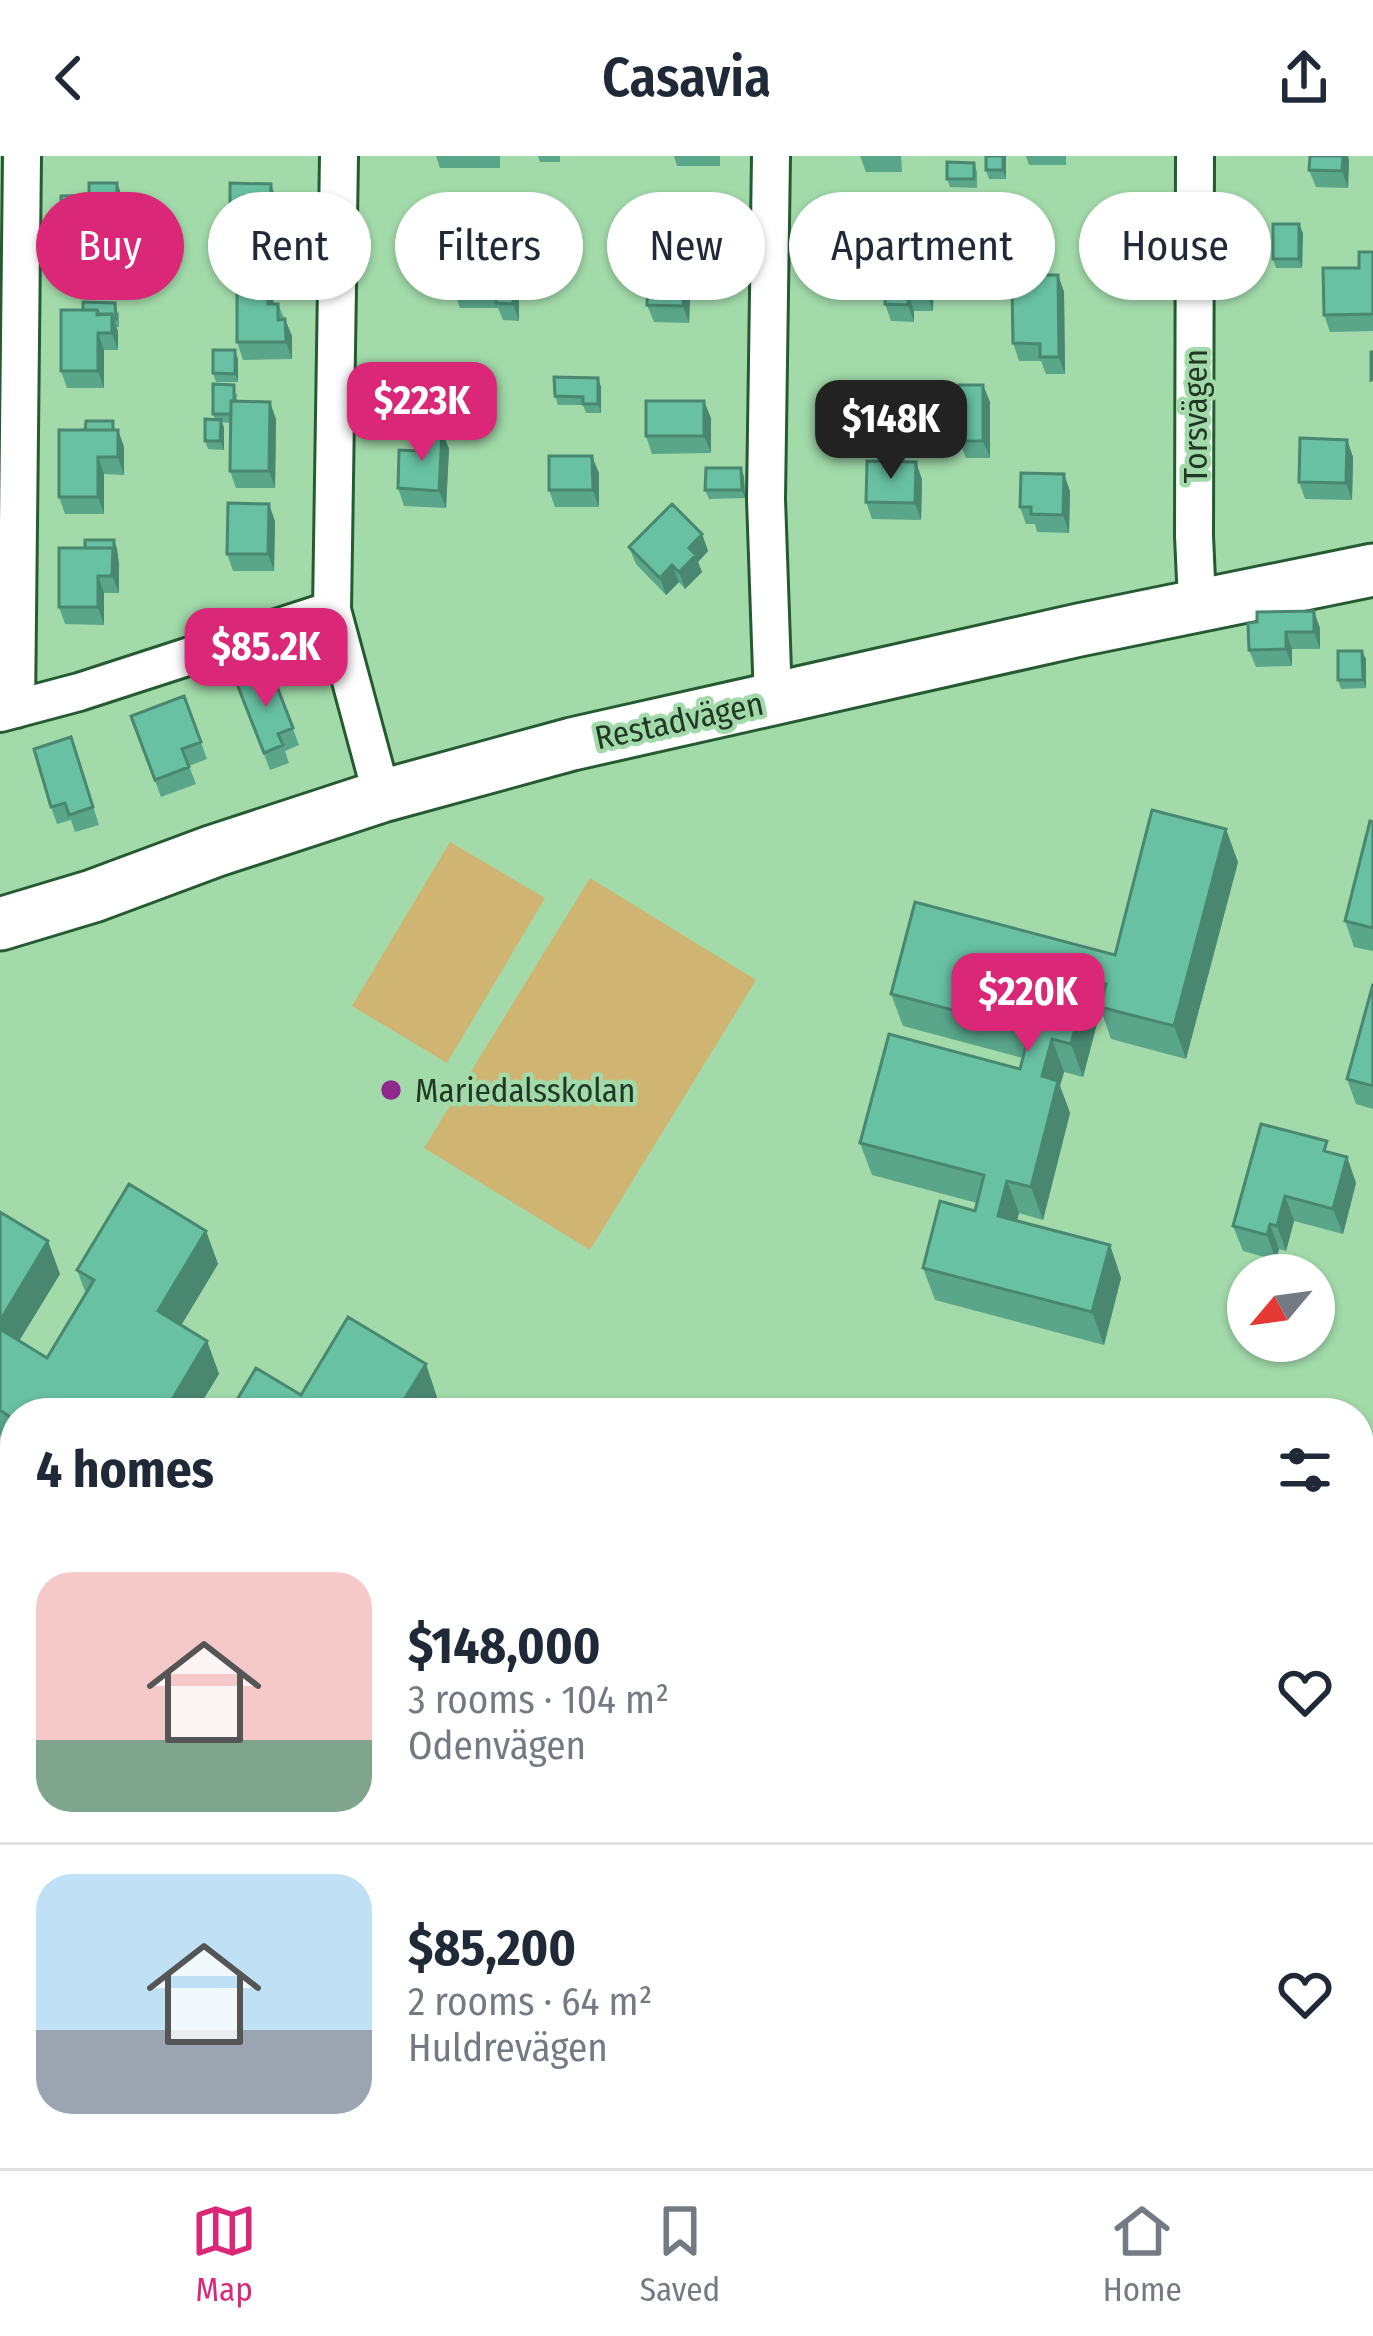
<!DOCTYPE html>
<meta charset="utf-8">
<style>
body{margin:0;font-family:"Fira Sans Condensed",sans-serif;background:#f6f6f7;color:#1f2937;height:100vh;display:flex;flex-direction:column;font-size:45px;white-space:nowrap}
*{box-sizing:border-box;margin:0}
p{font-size:39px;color:#747a83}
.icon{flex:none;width:66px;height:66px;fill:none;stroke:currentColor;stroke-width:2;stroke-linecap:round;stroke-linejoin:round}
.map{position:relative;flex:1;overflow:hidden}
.details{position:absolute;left:0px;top:1242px;width:1374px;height:771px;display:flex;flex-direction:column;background:#fff;border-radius:48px 48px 0 0;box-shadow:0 3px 9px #0004}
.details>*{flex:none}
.guide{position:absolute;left:36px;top:36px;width:1302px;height:108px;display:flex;gap:24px}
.needle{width:78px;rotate:241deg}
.controls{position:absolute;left:1227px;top:1098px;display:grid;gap:24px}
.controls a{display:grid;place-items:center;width:108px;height:108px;border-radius:50%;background:#fff;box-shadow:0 3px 9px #0004;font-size:60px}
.price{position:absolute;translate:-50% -102px;padding:0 27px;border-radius:24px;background:#db2777;color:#fff;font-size:39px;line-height:78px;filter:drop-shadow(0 3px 6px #0008)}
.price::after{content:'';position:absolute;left:50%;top:72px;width:36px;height:27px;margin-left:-18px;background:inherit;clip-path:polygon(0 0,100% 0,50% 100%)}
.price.selected{background:#222;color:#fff}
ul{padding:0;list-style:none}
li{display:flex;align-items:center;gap:36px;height:300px;padding:0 36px}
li+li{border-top:3px solid #e0e1e3}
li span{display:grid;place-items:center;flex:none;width:336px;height:240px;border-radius:36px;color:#555}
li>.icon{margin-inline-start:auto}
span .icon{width:144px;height:144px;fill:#fffc;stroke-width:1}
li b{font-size:51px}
h2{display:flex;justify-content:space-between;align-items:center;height:144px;padding:0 36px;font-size:51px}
.pill{padding:0 42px;border-radius:54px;background:#fff;box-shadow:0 3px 9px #0004;font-size:42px;line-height:108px}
.pill.selected{background:#db2777;color:#fff}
header{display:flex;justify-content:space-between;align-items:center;height:156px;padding:0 36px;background:#fff;font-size:54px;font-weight:600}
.dock{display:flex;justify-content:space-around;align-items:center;height:168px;border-top:3px solid #e0e1e3;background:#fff;font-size:33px;color:#747a83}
.dock a{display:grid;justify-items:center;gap:6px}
.dock .selected{color:#db2777}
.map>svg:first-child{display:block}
.forest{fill:url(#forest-firs)}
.green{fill:#cfb571}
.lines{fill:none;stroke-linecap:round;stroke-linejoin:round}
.street-casing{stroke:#265b32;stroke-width:42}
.secondary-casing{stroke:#265b32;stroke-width:57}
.street{stroke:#fff;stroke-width:36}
.secondary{stroke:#fff;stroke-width:51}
.wall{fill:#59a68b}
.shaded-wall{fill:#498771}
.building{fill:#68c1a2;stroke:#498771;stroke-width:3}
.poi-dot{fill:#90298e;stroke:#a2daaa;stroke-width:4.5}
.labels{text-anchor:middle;stroke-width:9;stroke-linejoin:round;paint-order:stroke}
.street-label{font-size:33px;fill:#213825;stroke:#a2daaa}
.poi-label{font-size:33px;fill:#213825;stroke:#a2daaa;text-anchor:start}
</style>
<header><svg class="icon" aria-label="back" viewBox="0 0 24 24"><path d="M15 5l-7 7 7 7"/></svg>Casavia<svg class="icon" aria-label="share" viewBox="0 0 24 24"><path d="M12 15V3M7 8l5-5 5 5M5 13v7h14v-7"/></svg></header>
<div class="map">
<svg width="1373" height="2012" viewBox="0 0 1373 2012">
<defs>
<pattern id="forest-firs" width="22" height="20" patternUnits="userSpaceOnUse" patternTransform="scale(3)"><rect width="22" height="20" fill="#cfb571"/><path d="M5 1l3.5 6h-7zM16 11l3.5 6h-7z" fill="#a8945d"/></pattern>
</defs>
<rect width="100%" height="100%" fill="#a2daaa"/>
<!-- forest -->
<path class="forest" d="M 0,1319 L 15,1329 L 15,1516 L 0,1534 Z
M 0,1802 L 15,1810 L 15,1998 L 419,1998 L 407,2012 L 0,2012 Z"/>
<!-- green -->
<path class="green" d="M 450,686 L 545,742 L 447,907 L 352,850 Z
M 590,722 L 756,824 L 590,1094 L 424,992 Z"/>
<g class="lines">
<defs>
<path id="street" d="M 339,0 L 332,454 L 382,640
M 771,0 L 766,343 L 773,544
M 1195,0 L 1194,380 L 1196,424 L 1200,447
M 16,553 L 22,0
M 0,557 L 79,536 L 332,454
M 1359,1699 L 1373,1703
M 1242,1998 L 1292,2012"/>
<path id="secondary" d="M 0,768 L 93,740 L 214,695 L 382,640 L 572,588 L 1079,474 L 1373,414"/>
</defs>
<!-- street casing -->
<use href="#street" class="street-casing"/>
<!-- secondary casing -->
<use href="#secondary" class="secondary-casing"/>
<!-- street -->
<use href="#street" class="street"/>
<!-- secondary -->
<use href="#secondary" class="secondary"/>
</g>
<!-- wall -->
<path class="wall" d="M 436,0 L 500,0 L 500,12 L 440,12 Z
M 538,0 L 560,0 L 560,6 L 540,6 Z
M 674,0 L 720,0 L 720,10 L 677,10 Z
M 860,0 L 901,0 L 902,16 L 866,16 Z
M 986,0 L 1006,0 L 1006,23 L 989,23 L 986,14 Z
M 1026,0 L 1066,0 L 1066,9 L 1029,9 Z
M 1310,0 L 1348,0 L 1349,5 L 1348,32 L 1316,31 L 1309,14 Z
M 974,7 L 977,16 L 977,32 L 950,31 L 947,23 Z
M 117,27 L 120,35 L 120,56 L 106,56 L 106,114 L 68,114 L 62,97 L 89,39 Z
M 277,45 L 276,111 L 249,111 L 243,92 L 236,92 L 230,75 Z
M 975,62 L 978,71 L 978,89 L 952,89 L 949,80 Z
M 1303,77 L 1302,112 L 1276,112 L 1273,103 Z
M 1011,85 L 1011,112 L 1005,112 L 1005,133 L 988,132 L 985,124 Z
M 1373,96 L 1373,175 L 1330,176 L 1324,159 Z
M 978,102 L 981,111 L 981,132 L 962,132 L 959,123 Z
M 934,112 L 933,155 L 914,155 L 914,166 L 891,165 L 885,148 Z
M 519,115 L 519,165 L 503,164 L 498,152 L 460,152 L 454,135 Z
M 691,118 L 689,167 L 654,166 L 647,149 Z
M 1058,119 L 1064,136 L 1065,218 L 1046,218 L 1041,205 L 1019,205 L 1013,187 L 1029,132 Z
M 273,143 L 274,148 L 278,148 L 292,180 L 292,203 L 243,204 L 237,186 Z
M 119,155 L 119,171 L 116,171 L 118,194 L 104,194 L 104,232 L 67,232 L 61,215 Z
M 238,203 L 238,226 L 216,226 L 213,217 Z
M 598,222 L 601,231 L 601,257 L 586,257 L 583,249 L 558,249 L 555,240 Z
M 983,229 L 990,246 L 990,302 L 966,302 L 959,285 Z
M 478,235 L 478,258 L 440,257 L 437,248 Z
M 237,237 L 237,245 L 276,263 L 275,332 L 236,332 L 230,315 L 230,267 L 222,266 L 224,272 L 224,294 L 208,293 L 205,285 L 215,263 L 213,258 Z
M 945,258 L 948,267 L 948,297 L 930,297 L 926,288 Z
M 711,262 L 711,297 L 652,298 L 646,280 Z
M 116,274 L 118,274 L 124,291 L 124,319 L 104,318 L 104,358 L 65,358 L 59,341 Z
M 442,276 L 449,293 L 446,352 L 404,350 L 398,332 L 417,295 Z
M 1347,284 L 1353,301 L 1352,344 L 1305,343 L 1299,326 Z
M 741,312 L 744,321 L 745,342 L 709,343 L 705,334 Z
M 599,317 L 599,351 L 555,351 L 549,334 Z
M 922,323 L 921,364 L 872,363 L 866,346 Z
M 1070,335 L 1069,377 L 1037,376 L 1035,368 L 1026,368 L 1020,351 Z
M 275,365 L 274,415 L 233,415 L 227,398 Z
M 702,378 L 708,395 L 698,406 L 702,416 L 685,433 L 679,426 L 666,439 L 636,408 L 629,391 Z
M 114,384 L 117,393 L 119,409 L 119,437 L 104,437 L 104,469 L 65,468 L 59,451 L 85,392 Z
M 1248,467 L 1320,472 L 1320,493 L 1292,493 L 1292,510 L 1256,511 L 1249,494 Z
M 1366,503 L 1366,532 L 1341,533 L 1338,524 Z
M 271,515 L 299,589 L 285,595 L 289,607 L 270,614 L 237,528 Z
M 184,540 L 207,603 L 189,610 L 196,628 L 161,641 L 131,560 Z
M 77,598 L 99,669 L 75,676 L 71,664 L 57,668 L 51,651 Z
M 1373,666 L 1373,795 L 1354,791 L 1345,765 Z
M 1238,706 L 1186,903 L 1111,883 L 1102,857 L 1100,856 L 1083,921 L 1064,916 L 1060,930 L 1070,957 L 1043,1064 L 1019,1057 L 1017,1065 L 1110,1089 L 1121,1122 L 1104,1189 L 935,1144 L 923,1112 L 975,1055 L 977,1047 L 872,1019 L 860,987 L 1020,913 L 1023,902 L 903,870 L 891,838 L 1115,799 Z
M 1373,828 L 1373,953 L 1356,948 L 1347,923 Z
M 1331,997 L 1347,1001 L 1356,1027 L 1343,1078 L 1294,1065 L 1286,1095 L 1279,1093 L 1276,1104 L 1243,1095 L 1233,1070 Z
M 0,1056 L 60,1118 L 19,1185 L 47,1202 L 86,1138 L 77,1114 L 206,1075 L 218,1108 L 181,1169 L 207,1185 L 219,1218 L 195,1257 L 15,1257 L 15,1299 L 10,1286 L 0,1279 Z
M 1359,1725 L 1373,1729 L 1373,1793 L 1371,1800 L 1359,1796 Z
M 1359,1920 L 1373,1924 L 1373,1979 L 1359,1975 Z
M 954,1998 L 1070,1998 L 1066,2012 L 954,2012 L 952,2005 Z"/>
<!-- shaded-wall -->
<path class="shaded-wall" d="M 1003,0 L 1006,0 L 1006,23 L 1003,14 Z
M 1343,0 L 1348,0 L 1349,5 L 1348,32 L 1342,15 Z
M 117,27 L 120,35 L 120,56 L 117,48 Z
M 271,28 L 277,45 L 276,111 L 270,94 Z
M 99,39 L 106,56 L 106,114 L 100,97 Z
M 1299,68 L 1303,77 L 1302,112 L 1299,103 Z
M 1008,76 L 1011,85 L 1011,112 L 1008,104 Z
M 928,95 L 934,112 L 933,155 L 927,138 Z
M 513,98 L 519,115 L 519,165 L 513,148 Z
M 685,101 L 691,118 L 689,167 L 683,150 Z
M 978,102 L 981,111 L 981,132 L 978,123 Z
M 1002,103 L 1005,112 L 1005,133 L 1002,124 Z
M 1058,119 L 1064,136 L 1065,218 L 1059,201 Z
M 267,126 L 273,143 L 274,165 L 268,148 Z
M 908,138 L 914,155 L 914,166 L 908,149 Z
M 112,158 L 118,175 L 118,194 L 112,177 Z
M 285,163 L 292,180 L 292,203 L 286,186 Z
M 98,177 L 104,194 L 104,232 L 98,215 Z
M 235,194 L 238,203 L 238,226 L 235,218 Z
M 598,222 L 601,231 L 601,257 L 598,248 Z
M 475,227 L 478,235 L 478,258 L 475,249 Z
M 983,229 L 990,246 L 990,302 L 983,285 Z
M 704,245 L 711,262 L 711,297 L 704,280 Z
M 270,246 L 276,263 L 275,332 L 269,315 Z
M 945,258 L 948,267 L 948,297 L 945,288 Z
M 221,264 L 224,272 L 224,294 L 220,285 Z
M 118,274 L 124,291 L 124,319 L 118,301 Z
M 442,276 L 449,293 L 446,352 L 439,335 Z
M 1347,284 L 1353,301 L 1352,344 L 1346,327 Z
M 592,300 L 599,317 L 599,351 L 593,334 Z
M 98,301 L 104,318 L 104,358 L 98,341 Z
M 916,306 L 922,323 L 921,364 L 915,347 Z
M 741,312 L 744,321 L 745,342 L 742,334 Z
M 1064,318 L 1070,335 L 1069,377 L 1063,359 Z
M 269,348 L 275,365 L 274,415 L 268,398 Z
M 702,378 L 708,395 L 698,406 L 702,416 L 685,433 L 679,416 L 689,392 Z
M 114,384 L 117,393 L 119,409 L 119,437 L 112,420 Z
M 672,409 L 679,426 L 666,439 L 660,422 Z
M 98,420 L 104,437 L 104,469 L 98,451 Z
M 1314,455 L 1320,472 L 1320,493 L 1314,476 Z
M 1286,476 L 1292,493 L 1292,510 L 1286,493 Z
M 1362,495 L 1366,503 L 1366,532 L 1363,524 Z
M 1226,673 L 1238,706 L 1186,903 L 1174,870 Z
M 1088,824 L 1100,856 L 1083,921 L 1071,888 Z
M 1052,883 L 1064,916 L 1060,930 L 1070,957 L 1043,1064 L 1031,1031 L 1042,920 Z
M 1347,1001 L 1356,1027 L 1343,1078 L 1333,1053 Z
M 1007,1025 L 1019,1057 L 1009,1093 L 998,1060 Z
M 1285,1040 L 1294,1065 L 1286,1095 L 1277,1070 Z
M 1270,1068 L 1279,1093 L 1276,1104 L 1267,1079 Z
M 206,1075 L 218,1108 L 170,1188 L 158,1155 Z
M 48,1085 L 60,1118 L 8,1203 L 0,1181 L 0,1165 Z
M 1110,1089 L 1121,1122 L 1104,1189 L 1092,1156 Z
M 207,1185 L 219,1218 L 195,1257 L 164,1257 Z
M 426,1208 L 437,1241 L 428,1257 L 396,1257 Z
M 1370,1767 L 1373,1776 L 1371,1800 L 1365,1783 Z
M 985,1998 L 986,1998 L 991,2012 L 981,2012 Z
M 1059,1998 L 1070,1998 L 1066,2012 L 1055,2012 Z"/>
<!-- building -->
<path class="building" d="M 986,0 L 1003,0 L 1003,14 L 986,14 Z
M 1310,0 L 1343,0 L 1342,15 L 1309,14 Z
M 947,6 L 974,7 L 974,23 L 947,23 Z
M 89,27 L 117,27 L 117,48 L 102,48 L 99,39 L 89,39 Z
M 230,27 L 271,28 L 270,94 L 243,94 L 244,75 L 230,75 Z
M 99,39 L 100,97 L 62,97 L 61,40 Z
M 949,62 L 975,62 L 974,81 L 949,80 Z
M 1273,68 L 1299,68 L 1299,103 L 1273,103 Z
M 987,76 L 1008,76 L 1008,104 L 1002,103 L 1002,124 L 985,124 Z
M 894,94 L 928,95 L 927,138 L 908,138 L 908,149 L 885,148 L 886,113 L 893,113 Z
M 1359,96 L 1373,96 L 1373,158 L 1324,159 L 1323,112 L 1359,112 Z
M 454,98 L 513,98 L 513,148 L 496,147 L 497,135 L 454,135 Z
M 649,99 L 685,101 L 683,150 L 647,149 Z
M 960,102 L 978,102 L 978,123 L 959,123 Z
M 1029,119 L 1058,119 L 1059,201 L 1040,201 L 1040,188 L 1013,187 L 1012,132 L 1029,132 Z
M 237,126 L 267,126 L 268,148 L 278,148 L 278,164 L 285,163 L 286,186 L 237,186 Z
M 83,146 L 115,147 L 116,163 L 113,163 L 112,158 L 99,158 L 97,154 L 83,154 Z
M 61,154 L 97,154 L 97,159 L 112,158 L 112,177 L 98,177 L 98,215 L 61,215 Z
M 213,194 L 235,194 L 235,218 L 213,217 Z
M 1371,196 L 1373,196 L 1373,223 L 1371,224 Z
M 554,221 L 598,222 L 598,248 L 583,248 L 583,241 L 555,240 Z
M 438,226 L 475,227 L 475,249 L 437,248 Z
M 213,228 L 234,229 L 234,245 L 231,245 L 231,258 L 213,258 Z
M 959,229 L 983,229 L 983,285 L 959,285 Z
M 231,245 L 270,246 L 269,315 L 230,315 Z
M 646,245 L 704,245 L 704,280 L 646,280 Z
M 926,258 L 945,258 L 945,288 L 926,288 Z
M 205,263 L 221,264 L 220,285 L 205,285 Z
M 86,265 L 113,265 L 113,274 L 85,274 Z
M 59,274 L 118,274 L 118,301 L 98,301 L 98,341 L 59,341 Z
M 418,275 L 442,276 L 439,335 L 398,332 L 399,294 L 417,295 Z
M 1300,282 L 1347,284 L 1346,327 L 1299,326 Z
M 549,300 L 592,300 L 593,334 L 549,334 Z
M 867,305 L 916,306 L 915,347 L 866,346 Z
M 706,312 L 741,312 L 742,334 L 705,334 Z
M 1021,317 L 1064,318 L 1063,359 L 1031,358 L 1031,351 L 1020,351 Z
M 228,347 L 269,348 L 268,398 L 227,398 Z
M 672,348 L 702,378 L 689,392 L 696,399 L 679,416 L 672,409 L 660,422 L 629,391 Z
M 85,384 L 114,384 L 114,397 L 113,392 L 85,392 Z
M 59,392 L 113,392 L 112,420 L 98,420 L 98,451 L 59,451 Z
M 1314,455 L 1314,476 L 1286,476 L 1286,493 L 1249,494 L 1248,467 L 1257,466 L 1257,456 Z
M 1338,495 L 1362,495 L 1363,524 L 1338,524 Z
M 271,515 L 293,572 L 278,578 L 283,589 L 264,597 L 237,528 Z
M 184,540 L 201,586 L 182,593 L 189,611 L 155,624 L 131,560 Z
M 71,581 L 93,651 L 69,659 L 65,647 L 51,651 L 34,593 Z
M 1152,654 L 1226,673 L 1174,870 L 1100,851 L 1106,828 L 1088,824 L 1071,888 L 1052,883 L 1042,920 L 1058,925 L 1031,1031 L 1007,1025 L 998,1060 L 1110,1089 L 1092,1156 L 923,1112 L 940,1045 L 975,1055 L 984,1019 L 860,987 L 889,878 L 1020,913 L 1030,874 L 891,838 L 915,746 L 1115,799 Z
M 1370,665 L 1373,666 L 1373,772 L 1345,765 Z
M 1373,828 L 1373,930 L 1347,923 Z
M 1261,968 L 1327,985 L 1324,995 L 1347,1001 L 1333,1053 L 1285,1040 L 1277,1070 L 1270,1068 L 1267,1079 L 1233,1070 Z
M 129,1028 L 206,1075 L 158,1155 L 207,1185 L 164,1257 L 15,1257 L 15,1280 L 6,1274 L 13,1263 L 0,1254 L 0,1173 L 47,1202 L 94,1124 L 77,1114 Z
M 0,1056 L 48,1085 L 0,1165 Z
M 348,1161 L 426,1208 L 396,1257 L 229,1257 L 256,1212 L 301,1239 Z
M 1359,1725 L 1373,1729 L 1373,1768 L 1370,1767 L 1365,1783 L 1359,1781 Z
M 1359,1920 L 1373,1924 L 1373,1963 L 1359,1960 Z
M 465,1998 L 493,2004 L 491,2012 L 461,2012 Z
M 495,1998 L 530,1998 L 528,2003 L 560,2012 L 491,2012 Z
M 954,1998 L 985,1998 L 981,2012 L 952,2005 Z
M 992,1998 L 1059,1998 L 1055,2012 L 1041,2012 Z
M 1095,1998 L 1105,1998 L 1129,2005 L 1131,1998 L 1143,1998 L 1195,2012 L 1091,2012 Z"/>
<!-- markers -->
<circle class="poi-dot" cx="391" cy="934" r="12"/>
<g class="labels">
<!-- street labels -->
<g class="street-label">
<text transform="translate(1195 260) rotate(-90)" y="12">Torsvägen</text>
<text transform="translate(679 564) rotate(-12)" y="12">Restadvägen</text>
</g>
<!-- poi labels -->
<g class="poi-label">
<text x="415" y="946">Mariedalsskolan</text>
</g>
</g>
</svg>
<div class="controls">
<a><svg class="needle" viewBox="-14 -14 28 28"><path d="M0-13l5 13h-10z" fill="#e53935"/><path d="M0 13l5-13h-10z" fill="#747a83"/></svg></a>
</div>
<b class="price" style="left:422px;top:308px">$223K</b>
<b class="price selected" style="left:891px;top:326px">$148K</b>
<b class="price" style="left:266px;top:554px">$85.2K</b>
<b class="price" style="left:1028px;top:899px">$220K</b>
<div class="guide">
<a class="pill selected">Buy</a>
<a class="pill">Rent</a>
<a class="pill">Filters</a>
<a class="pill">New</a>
<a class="pill">Apartment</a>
<a class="pill">House</a>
</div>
<section class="details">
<h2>4 homes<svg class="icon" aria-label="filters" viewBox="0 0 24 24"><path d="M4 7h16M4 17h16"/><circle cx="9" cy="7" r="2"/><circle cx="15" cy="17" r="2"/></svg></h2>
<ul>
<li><span style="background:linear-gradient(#f6c9c9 70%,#7fa58c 0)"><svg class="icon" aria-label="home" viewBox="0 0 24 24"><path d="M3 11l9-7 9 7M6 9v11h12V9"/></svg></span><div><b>$148,000</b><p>3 rooms · 104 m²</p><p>Odenvägen</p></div><svg class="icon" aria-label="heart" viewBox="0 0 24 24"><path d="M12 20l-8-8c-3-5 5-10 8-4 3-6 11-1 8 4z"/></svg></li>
<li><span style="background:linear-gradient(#bfe0f5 65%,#9aa5b1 0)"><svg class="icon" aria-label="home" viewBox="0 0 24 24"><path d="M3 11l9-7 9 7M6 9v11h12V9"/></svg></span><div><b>$85,200</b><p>2 rooms · 64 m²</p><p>Huldrevägen</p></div><svg class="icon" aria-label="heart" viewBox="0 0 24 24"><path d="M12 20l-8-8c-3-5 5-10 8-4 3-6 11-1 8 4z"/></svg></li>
</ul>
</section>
</div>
<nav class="dock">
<a class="selected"><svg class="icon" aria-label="map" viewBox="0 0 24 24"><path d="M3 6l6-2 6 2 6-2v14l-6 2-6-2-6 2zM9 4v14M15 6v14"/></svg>Map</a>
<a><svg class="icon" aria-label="saved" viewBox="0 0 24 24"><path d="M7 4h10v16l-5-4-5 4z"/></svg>Saved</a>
<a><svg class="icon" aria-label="home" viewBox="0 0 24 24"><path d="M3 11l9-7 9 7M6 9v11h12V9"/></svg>Home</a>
</nav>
